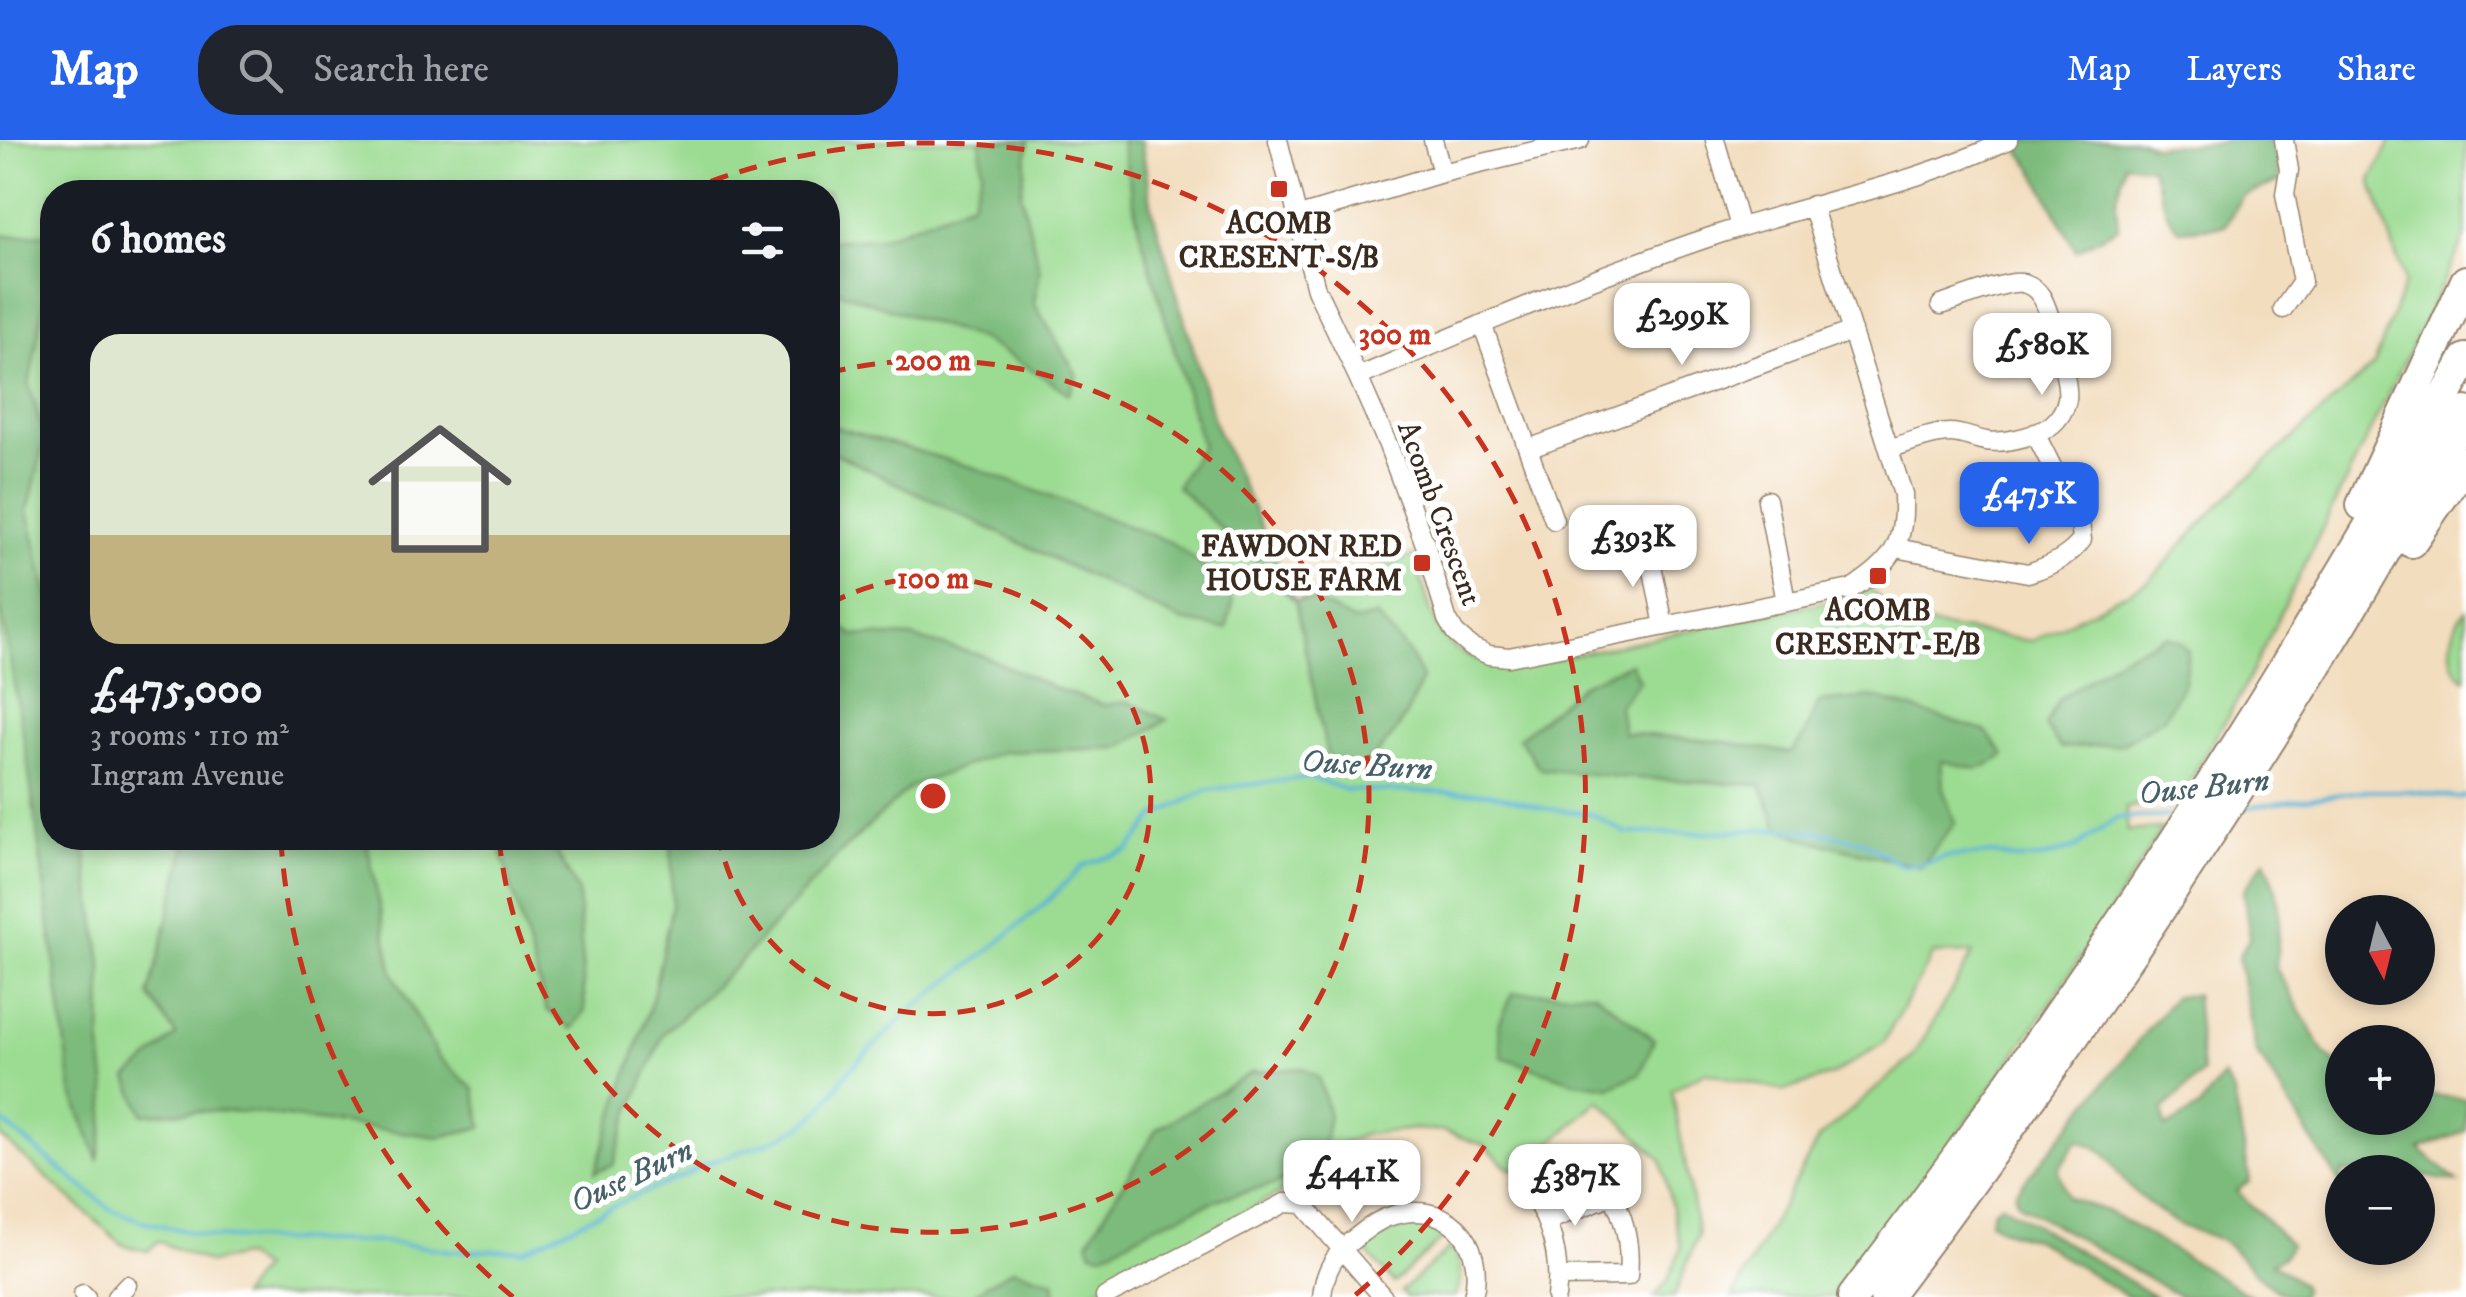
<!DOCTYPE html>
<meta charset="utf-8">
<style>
body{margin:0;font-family:"IM FELL DW Pica",serif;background:#20242c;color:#f1f3f6;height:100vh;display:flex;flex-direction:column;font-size:38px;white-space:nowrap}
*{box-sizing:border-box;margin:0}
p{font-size:32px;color:#9ea1a6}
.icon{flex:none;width:55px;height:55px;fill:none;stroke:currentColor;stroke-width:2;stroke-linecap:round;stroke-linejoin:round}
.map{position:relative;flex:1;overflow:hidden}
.side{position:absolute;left:40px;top:40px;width:800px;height:670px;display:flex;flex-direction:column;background:#171b24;border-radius:40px;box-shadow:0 5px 15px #0003}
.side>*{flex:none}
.needle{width:65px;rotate:173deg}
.controls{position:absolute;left:2325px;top:755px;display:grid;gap:20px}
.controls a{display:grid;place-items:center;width:110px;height:110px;border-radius:50%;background:#171b24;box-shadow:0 5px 15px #0003;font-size:50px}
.price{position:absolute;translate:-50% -85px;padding:0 22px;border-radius:20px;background:#fff;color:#222;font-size:32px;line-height:65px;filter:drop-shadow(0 2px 5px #0008)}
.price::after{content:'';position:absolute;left:50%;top:60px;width:30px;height:22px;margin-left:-15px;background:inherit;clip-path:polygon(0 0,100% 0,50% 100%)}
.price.selected{background:#2563eb;color:#fff}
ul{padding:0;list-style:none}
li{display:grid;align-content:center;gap:20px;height:530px;padding:0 50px}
li span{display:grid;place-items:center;height:310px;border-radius:30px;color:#555}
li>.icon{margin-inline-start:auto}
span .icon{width:180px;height:180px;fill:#fffc;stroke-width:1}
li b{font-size:42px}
h2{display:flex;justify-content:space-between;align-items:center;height:120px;padding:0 50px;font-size:42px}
header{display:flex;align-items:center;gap:60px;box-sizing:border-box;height:140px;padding:0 50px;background:#2563eb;color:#fff}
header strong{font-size:48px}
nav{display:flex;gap:55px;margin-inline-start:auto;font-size:35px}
.search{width:700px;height:90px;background:#20242c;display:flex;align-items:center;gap:25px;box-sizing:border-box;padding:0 35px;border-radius:40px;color:#9ea1a6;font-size:38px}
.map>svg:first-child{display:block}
.green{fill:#9bdb92;stroke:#6b8258;stroke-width:2.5;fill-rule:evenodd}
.forest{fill:#7cbb7c;stroke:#5c724d;stroke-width:2.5}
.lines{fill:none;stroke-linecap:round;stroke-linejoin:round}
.stream{stroke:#56b4d5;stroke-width:4}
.street-casing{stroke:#96846e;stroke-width:21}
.highway-casing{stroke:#96846e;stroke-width:34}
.street{stroke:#fff;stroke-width:18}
.highway{stroke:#fff;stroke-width:30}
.ring{fill:none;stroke:#c8321e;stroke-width:5;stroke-dasharray:18 12}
.poi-dot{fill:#c8321e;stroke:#fff;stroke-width:4}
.labels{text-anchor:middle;stroke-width:10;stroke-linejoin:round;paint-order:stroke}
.poi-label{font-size:30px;font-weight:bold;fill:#3b2a1e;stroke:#fff}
.street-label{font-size:30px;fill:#3b2a1e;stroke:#fff}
.water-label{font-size:32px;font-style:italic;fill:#466167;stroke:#fff}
.centre{fill:#c8321e;stroke:#fff;stroke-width:5}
.ring-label{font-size:30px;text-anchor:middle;font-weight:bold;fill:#c8321e;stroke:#fff;stroke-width:10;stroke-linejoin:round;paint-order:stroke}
</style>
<header>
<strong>Map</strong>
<div class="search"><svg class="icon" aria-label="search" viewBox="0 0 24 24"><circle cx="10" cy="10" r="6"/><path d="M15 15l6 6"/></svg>Search here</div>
<nav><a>Map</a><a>Layers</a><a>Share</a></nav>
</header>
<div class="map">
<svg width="2466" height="1157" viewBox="0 0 2466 1157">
<rect width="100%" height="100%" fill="#fff"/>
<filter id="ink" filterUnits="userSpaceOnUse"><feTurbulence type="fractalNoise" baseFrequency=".01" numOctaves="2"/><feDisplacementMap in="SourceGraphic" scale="20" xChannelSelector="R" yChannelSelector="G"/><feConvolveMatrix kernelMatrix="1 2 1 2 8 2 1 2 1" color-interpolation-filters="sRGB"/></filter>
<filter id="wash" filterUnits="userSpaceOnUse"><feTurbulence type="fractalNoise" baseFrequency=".0048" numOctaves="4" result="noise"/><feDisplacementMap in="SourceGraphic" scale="40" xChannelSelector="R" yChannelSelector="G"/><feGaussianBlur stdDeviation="2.25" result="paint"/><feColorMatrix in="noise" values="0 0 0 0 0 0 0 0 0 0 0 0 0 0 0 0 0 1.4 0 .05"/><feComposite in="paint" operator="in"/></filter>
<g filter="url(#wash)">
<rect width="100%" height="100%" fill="#f2ddbe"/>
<!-- green -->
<path class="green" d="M 0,0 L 1121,0 L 1139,88 L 1202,306 L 1178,346 L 1295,461 L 1415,415 C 1436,488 1433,520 1520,526 L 1860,454 L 1870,448 L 1903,481 L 2032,501 L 2149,441 L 2223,361 L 2374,225 L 2405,142 L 2371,40 L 2392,0 L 2466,0 L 2466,96 L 2240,556 L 2175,666 L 2170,668 L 2158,661 L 2126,668 L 2128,691 L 2162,688 C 2065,851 1952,1005 1838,1157 L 1732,1157 L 1819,998 L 1913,917 L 1973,813 L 1933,814 L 1883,903 L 1832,935 L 1784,951 L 1705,932 L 1672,950 L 1698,1095 L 1674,1157 L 1655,1157 L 1668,1140 L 1681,1108 L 1661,1019 L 1599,960 L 1523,1029 L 1510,1029 L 1484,1005 L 1443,991 L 1416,989 L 1365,994 L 1323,1013 L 1281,1053 L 1081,1157 L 240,1157 L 262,1128 L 242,1116 L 209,1123 L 158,1101 L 148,1111 L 123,1105 L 0,996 ZM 52,52 L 828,52 L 828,698 L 52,698 Z
M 2466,470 L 2466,539 C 2443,526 2449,487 2466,470 Z
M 1417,1084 L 1433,1089 L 1443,1098 L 1394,1143 L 1365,1110 C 1383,1095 1393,1087 1417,1084 Z
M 1451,1107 C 1462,1124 1465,1139 1454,1157 L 1406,1157 L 1401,1151 Z"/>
<!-- forest -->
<path class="forest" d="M 980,0 L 1029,0 L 1021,54 L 1040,131 L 1034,163 L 1077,235 L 1069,254 L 1045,237 L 982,200 L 828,148 L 828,101 L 881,98 L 972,62 L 982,32 Z
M 1121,0 L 1141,0 L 1152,69 L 1216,288 L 1295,460 L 1315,461 L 1355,481 L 1376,476 L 1408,512 L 1422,538 C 1407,578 1396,597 1364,626 L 1339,626 L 1327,615 L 1295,461 L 1177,346 L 1202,305 L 1139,88 Z
M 2027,0 L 2141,0 L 2155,6 L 2219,3 L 2227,0 L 2275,0 L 2280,41 L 2242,56 L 2225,86 L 2179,90 L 2167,73 L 2151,27 L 2125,23 L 2116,62 L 2118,87 L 2076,111 L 2033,28 L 2018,9 Z
M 52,94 L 52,119 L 29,245 L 45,299 L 28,371 L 52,472 L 52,698 L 83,698 L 102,823 L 101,907 L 106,951 L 103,991 L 98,1019 L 72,951 L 27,617 L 0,463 L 0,96 Z
M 828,285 L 975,328 L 1170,402 L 1218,437 L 1233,463 L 1226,489 L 1182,481 L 828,310 Z
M 828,479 L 854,495 L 910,497 L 984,516 L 1054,548 L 1104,565 L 1129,562 L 1167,580 L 1118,608 L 1001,612 L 910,647 L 842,711 L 734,828 L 664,893 L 630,972 L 613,1025 L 595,1032 L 652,860 L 672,765 L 671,698 L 828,698 Z
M 2166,496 L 2181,502 L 2188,511 L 2184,542 L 2164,577 L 2122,604 L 2061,608 L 2045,586 L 2059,559 L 2119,518 Z
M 1631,523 L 1639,541 L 1619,565 L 1623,593 L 1725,602 L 1791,613 L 1804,596 L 1819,562 L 1873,557 L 1985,591 L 2005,616 L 1979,629 L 1941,621 L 1943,649 L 1955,683 L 1921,727 L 1808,700 L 1779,689 L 1761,645 L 1619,637 L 1540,629 L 1519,598 L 1584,543 Z
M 188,698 L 366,698 L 393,834 L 438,917 L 474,949 L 483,987 L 439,997 L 250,972 L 200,971 L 143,974 L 128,938 L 176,895 L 149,855 Z
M 497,698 L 549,698 L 578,752 L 585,871 L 572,889 L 547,870 Z
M 2265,720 L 2275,745 L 2280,774 L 2276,828 L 2325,914 L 2342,930 L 2342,978 L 2418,978 L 2418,954 L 2466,959 L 2466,991 L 2420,1009 L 2457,1042 L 2418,1035 L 2418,1032 L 2372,1028 L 2371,1032 L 2342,1032 L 2342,1047 L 2256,911 L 2238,818 L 2250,797 L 2243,751 Z
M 1594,852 L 1654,900 L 1640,933 L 1611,947 L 1576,942 L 1502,917 L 1499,884 L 1513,853 Z
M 2195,855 L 2202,933 L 2163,970 L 2165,988 L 2199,968 L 2223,936 L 2234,954 L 2250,1041 L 2237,1051 L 2290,1105 L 2283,1117 L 2272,1123 L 2301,1144 L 2303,1149 L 2300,1157 C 2270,1157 2248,1121 2226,1104 C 2211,1093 2192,1092 2176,1083 C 2165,1077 2136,1054 2127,1044 C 2107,1023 2111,1007 2077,1001 L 2058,1030 L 2068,1058 L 2109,1072 L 2253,1157 L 2181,1157 L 2032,1072 C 2022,1066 2015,1064 2016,1052 L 2174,857 Z
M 1302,928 L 1319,938 L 1329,976 L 1324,1003 L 1292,1036 L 1276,1044 L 1222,1058 L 1159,1084 L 1102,1114 L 1092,1112 L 1088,1101 L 1156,990 L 1252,932 Z
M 2001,1064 L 2155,1157 L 2128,1157 L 2036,1100 L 2001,1089 L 1990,1081 L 1993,1071 Z
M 1013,1129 L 1054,1141 L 1056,1157 L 971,1157 L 987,1144 Z"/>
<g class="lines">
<!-- stream -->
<path class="stream" d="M 2243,668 L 2362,651 L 2407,651 L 2458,658 L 2466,656
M 0,980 L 110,1069 L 142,1081 L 212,1097 L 272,1100 L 385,1102 L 453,1111 L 524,1110 L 626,1060 L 686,1035 L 699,1026 L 771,1001 L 801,987 L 822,969 L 848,931 L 909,872 L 992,808 L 1045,763 L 1084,725 L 1129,710 L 1156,676 L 1208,650 L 1309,637 L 1347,650 L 1489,653 L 1542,668 L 1592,674 L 1625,693 L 1704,693 L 1768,689 L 1817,692 L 1863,701 L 1902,726 L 1924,724 L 1945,717 L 1994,714 L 2015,719 L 2040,719 L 2076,707 L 2117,678 L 2174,676"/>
</g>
</g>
<g filter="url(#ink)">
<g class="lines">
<defs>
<path id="street" d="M 1278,0 L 1316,149 L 1358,237 L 1388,305 L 1426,407 L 1447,479 L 1455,493 L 1471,507 L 1489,515 L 1509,517 L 1851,449 C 1893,422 1905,405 1903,354 L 1812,65
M 1433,0 L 1442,33
M 1715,0 L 1740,87
M 1296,77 L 1442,33 L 1580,0
M 2283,169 L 2302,142 L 2285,54 L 2289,30 L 2284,0
M 1482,184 L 1554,380
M 1358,237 C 1477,186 1596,135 1719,94 C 1815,62 1917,44 2008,0
M 1528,309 L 1852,191
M 1889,309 C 1908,303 1929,294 1948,293 C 1961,292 1973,299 1986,301 C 2000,304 2032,297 2045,289 C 2056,284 2065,271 2067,259 C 2070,244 2050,170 2041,156 C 2037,150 2030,144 2022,143 C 2007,140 1959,159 1941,165
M 1767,360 L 1786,462
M 1648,405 L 1664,486
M 1896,408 L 2028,433 C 2048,427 2070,416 2082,400 L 2080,382 L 2035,293
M 1522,1040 C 1549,1075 1562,1113 1556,1157
M 1548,1081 L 1612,1055 C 1626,1081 1631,1106 1628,1136 L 1559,1137
M 83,1154 L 86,1157
M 116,1157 L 127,1145
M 1105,1157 L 1285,1063 L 1303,1064 L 1383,1157
M 1322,1157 C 1324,1131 1335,1113 1355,1098 C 1365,1090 1376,1081 1388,1077 C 1446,1057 1487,1100 1473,1157"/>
<path id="highway" d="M 2362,365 L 2466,141
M 2411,402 L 2466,322
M 1853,1157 C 2040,912 2211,655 2367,390 C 2400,333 2435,277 2466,219
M 1885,1157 C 2039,954 2182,743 2316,526 C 2368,443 2416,357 2466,272"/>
</defs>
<!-- street casing -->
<use href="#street" class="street-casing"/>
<!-- highway casing -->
<use href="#highway" class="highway-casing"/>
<!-- street -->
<use href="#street" class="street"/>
<!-- highway -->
<use href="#highway" class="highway"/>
</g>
</g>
<!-- distance rings -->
<g class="ring">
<path d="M829 464A218 218 0 1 1 719 698"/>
<path d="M828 233A436 436 0 1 1 499 698"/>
<path d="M513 1157A654 654 0 0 1 281 702M683 52A654 654 0 0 1 1353 1157"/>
</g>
<!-- markers -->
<g class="poi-dot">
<rect x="1269" y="39" width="20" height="20" rx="5"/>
<rect x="1412" y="413" width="20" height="20" rx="5"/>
<rect x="1868" y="426" width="20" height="20" rx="5"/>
</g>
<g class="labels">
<!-- poi labels -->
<g class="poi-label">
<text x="1279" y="93">ACOMB<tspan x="1279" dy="34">CRESENT-S/B</tspan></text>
<text x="1402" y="416" text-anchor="end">FAWDON RED<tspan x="1402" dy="34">HOUSE FARM</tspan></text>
<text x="1878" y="480">ACOMB<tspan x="1878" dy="34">CRESENT-E/B</tspan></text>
</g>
<!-- street labels -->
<g class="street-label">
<text transform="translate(1440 373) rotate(70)" y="10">Acomb Crescent</text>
</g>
<!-- water labels -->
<g class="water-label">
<text transform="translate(1367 624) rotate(4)" y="11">Ouse Burn</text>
<text transform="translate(2204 646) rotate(-6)" y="11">Ouse Burn</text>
<text transform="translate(631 1035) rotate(-25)" y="11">Ouse Burn</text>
</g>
</g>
<circle cx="933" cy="656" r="15" class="centre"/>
<g class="ring-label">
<text x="1395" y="204">300 m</text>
<text x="933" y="230">200 m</text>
<text x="933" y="448">100 m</text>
</g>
</svg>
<div class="controls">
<a><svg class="needle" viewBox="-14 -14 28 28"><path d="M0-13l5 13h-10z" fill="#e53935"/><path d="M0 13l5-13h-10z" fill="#9ea1a6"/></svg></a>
<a>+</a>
<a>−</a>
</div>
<b class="price" style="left:1682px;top:228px">£299K</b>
<b class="price" style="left:2042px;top:258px">£580K</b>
<b class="price selected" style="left:2029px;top:407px">£475K</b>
<b class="price" style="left:1633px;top:450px">£393K</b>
<b class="price" style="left:1352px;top:1085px">£441K</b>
<b class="price" style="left:1575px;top:1089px">£387K</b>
<section class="side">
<h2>6 homes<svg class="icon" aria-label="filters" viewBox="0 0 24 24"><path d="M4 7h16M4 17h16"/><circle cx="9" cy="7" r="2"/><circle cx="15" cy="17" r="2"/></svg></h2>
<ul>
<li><span style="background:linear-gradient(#dfe7d0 65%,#c2b280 0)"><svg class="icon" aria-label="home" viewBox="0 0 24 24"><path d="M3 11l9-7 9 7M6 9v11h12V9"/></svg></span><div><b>£475,000</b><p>3 rooms · 110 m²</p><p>Ingram Avenue</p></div></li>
</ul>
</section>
</div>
